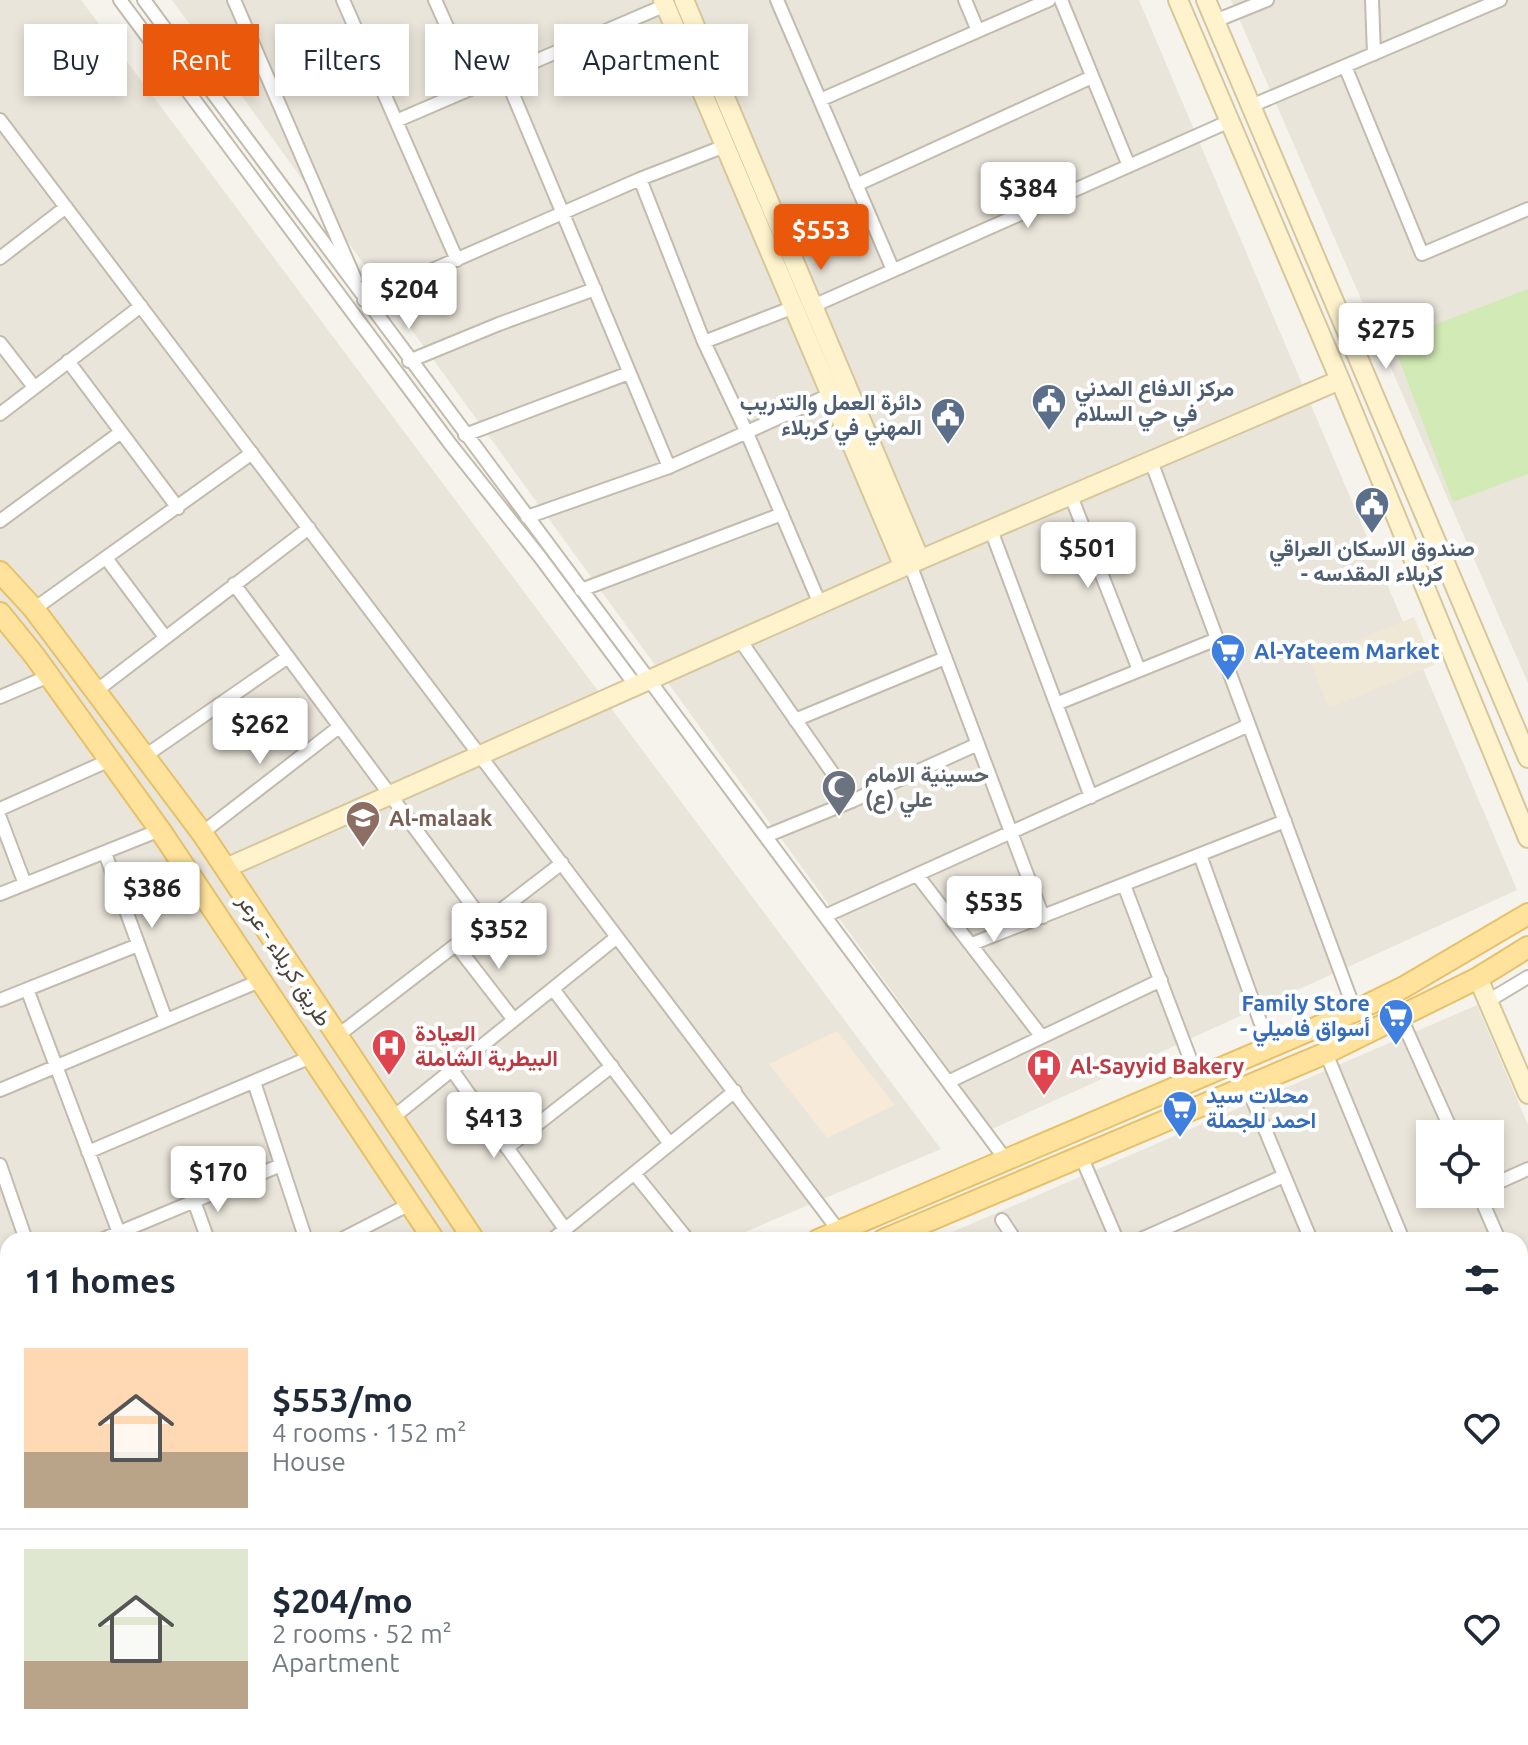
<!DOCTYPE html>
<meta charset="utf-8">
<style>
body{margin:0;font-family:Ubuntu,Vazirmatn,sans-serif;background:#f2f2f3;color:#1f2937;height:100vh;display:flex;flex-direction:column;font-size:30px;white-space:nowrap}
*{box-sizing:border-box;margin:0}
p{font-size:26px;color:#747a83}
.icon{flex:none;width:44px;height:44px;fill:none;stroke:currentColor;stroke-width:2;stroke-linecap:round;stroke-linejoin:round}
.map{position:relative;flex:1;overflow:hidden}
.details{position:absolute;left:0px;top:1232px;width:1528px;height:514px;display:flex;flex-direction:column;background:#fff;border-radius:24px 24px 0 0;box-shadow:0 4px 12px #0003}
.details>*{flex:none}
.banner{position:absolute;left:24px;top:24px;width:800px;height:72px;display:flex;gap:16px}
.tools{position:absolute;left:1416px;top:1120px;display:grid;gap:16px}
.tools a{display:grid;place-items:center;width:88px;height:88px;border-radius:0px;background:#fff;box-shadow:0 4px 12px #0003;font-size:40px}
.price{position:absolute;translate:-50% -68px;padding:0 18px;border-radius:8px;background:#fff;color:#222;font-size:26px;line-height:52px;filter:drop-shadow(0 2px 4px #0008)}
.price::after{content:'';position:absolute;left:50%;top:48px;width:24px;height:18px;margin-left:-12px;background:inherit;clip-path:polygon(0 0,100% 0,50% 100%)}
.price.on{background:#ea580c;color:#fff}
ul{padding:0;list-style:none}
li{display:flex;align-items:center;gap:24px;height:200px;padding:0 24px}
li+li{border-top:2px solid #e0e1e3}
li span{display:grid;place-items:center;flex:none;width:224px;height:160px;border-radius:0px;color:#555}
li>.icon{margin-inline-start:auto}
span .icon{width:96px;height:96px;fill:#fffc;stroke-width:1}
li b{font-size:34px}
h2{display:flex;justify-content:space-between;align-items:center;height:96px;padding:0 24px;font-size:34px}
.chip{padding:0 28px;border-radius:0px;background:#fff;box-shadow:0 4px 12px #0003;font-size:28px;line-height:72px}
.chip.on{background:#ea580c;color:#fff}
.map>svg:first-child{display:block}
.residential{fill:#eae5da;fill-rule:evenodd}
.commercial{fill:#f7ead8}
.education{fill:#efe8d6}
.green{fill:#d2eab5}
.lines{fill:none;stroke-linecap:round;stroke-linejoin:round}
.street-casing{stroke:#c2bbae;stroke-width:16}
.secondary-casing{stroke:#d6c79b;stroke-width:22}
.primary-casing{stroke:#e6c16a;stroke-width:24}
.street{stroke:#fff;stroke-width:12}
.secondary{stroke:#fff3cd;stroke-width:18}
.primary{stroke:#ffe39c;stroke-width:20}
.labels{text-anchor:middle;stroke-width:8;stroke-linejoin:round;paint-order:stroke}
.service-label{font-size:22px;font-weight:bold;fill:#4e5e75;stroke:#fff;text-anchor:start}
.shop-label{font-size:22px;font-weight:bold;fill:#366cbe;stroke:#fff;text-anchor:start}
.worship-label{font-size:22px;font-weight:bold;fill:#5b616d;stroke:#fff;text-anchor:start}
.education-label{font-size:22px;font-weight:bold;fill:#785e54;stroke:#fff;text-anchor:start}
.street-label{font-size:22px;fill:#4b4439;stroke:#fff}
.health-label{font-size:22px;font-weight:bold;fill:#be3a42;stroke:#fff;text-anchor:start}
</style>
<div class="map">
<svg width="1528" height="1745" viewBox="0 0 1528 1745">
<rect width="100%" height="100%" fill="#f6f3ec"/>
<!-- residential -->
<path class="residential" d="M 0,0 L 81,0 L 941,1149 L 726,1240 L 8,1240 L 8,1544 L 0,1547 Z
M 172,0 L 1139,0 L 1517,890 L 992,1129 Z
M 1231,0 L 1528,0 L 1528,683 Z
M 1477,1005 L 1528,1125 L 1528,1557 L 1520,1560 L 1520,1240 L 934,1240 ZM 1430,1134 L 1490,1134 L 1490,1194 L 1430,1194 Z
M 1528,1606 L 1528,1745 L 1368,1745 L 1362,1738 L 1520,1738 L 1520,1609 Z
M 8,1621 L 8,1738 L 238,1738 L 241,1745 L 0,1745 L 0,1624 Z
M 284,1738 L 1342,1738 L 1348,1745 L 287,1745 Z"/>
<!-- commercial -->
<path class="commercial" d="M 837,1031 L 895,1105 L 827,1138 L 769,1064 Z"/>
<!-- education -->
<path class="education" d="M 1414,617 L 1434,665 L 1329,708 L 1309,660 Z"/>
<!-- green -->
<path class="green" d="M 1528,289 L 1528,474 L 1453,502 L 1392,341 Z"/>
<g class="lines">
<defs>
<path id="street" d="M 120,0 L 451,445 L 540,557 L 636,686
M 144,0 C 429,388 718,773 1006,1160
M 234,0 L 355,279
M 343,0 L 457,260
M 435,0 L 474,87
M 777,0 L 893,270
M 965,0 L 978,31
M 1061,0 L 1129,166
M 1372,0 L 1374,54
M 1215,21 L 1267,0
M 1345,66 L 1422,254 L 1528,209
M 504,73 L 669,467
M 820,100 L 1049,0
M 1251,106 L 1500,0
M 0,120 L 839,1231
M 396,121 L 666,5
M 640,179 L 704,342 L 747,433 L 820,604
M 856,185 L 1092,77
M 0,258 L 66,207
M 364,300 L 640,179 L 725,146
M 813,306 L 1230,121
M 704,342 L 794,307
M 0,343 L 34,387
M 68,361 L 178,508
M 409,361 L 499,324 L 595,289
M 0,414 L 141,306
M 465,435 L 629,373
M 1151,461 L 1355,1011
M 1071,496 L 1139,670
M 527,517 L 669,467 L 825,397
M 0,521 L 121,432
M 991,530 L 1091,797
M 106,558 L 165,637
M 910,564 L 1043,917
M 234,584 L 485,923
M 581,590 L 782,514
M 34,609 L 252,453
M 740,640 L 852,801
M 96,691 L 309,528
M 0,697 L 49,676
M 1056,704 L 1217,639
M 795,720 L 945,658
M 145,756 L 288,657
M 0,809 L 110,760
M 0,818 L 25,884
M 202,833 L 339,727
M 766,836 L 852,801 L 978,744
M 105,853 L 166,1020
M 1200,855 L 1269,1046
M 917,875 L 1042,1037
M 1124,885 L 1197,1077
M 0,894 L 160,830
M 825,916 L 1249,725
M 972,944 L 1285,821
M 456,945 L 514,1020
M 27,989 L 119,1233
M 553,989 L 670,1144
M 0,1000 L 138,945
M 1488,1001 L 1528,977
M 1401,1018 L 1453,1134
M 336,1037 L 562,863
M 1326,1053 L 1403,1240
M 452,1070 L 565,1229
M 254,1082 L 306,1240
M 948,1082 L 1161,980
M 1247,1086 L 1311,1240
M 0,1090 L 262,980
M 391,1119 L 617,937
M 507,1148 L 612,1066
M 88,1152 L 311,1057
M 1081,1156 L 1117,1240
M 0,1165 L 26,1240
M 634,1173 L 688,1240
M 1490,1186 L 1528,1169
M 1479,1194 L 1499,1240
M 194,1201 L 208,1240
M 1002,1220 L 1015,1240
M 101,1240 L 281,1165
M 340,1240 L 410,1204
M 552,1240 L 735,1091
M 1139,1240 L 1284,1176
M 1520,1289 L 1528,1308
M 0,1315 L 8,1312
M 1520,1358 L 1528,1355
M 0,1420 L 8,1446
M 0,1471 L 8,1468
M 1520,1512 L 1528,1531
M 1520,1587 L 1528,1584
M 1520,1679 L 1528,1675
M 0,1738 L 8,1735
M 365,1738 L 368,1745
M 552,1738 L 555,1745
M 646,1738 L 649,1745
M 915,1738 L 918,1745
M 1014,1738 L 1017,1745
M 1113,1738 L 1116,1745
M 1428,1738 L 1434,1745
M 455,1745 L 472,1738
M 1290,1745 L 1293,1738"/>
<path id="secondary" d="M 663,0 L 904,567
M 684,0 L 920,560
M 1178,0 L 1340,380 L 1528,838
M 1206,0 L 1528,758
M 226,868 L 910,564 L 1340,380
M 1478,978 L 1528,1094
M 265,1738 L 268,1745"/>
<path id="primary" d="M 0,572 L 34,609 L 202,833 L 474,1240
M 0,613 L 34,655 L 160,830 L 434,1240
M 818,1240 L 1355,1011 L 1404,987 L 1528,914
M 883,1240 L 1326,1053 L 1478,978 L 1528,947
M 0,1581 L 8,1578
M 0,1609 L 8,1606
M 785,1738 L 790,1745"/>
</defs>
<!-- street casing -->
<use href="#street" class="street-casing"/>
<!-- secondary casing -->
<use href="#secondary" class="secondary-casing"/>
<!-- primary casing -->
<use href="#primary" class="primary-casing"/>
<!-- street -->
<use href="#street" class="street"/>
<!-- secondary -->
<use href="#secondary" class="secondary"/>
<!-- primary -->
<use href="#primary" class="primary"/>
</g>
<!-- icons -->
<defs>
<symbol id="civic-pin" viewBox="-11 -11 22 30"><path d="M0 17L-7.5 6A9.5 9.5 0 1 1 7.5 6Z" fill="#5c6f8a" stroke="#fff"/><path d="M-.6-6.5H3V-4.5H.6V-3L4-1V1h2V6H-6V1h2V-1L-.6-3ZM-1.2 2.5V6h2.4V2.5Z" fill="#fff"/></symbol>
<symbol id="supermarket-pin" viewBox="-11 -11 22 30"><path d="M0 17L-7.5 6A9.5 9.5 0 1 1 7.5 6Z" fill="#3f7fe0" stroke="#fff"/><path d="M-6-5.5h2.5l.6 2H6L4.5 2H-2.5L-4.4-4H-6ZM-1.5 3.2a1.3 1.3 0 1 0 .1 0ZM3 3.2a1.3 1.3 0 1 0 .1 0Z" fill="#fff"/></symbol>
<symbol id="mosque-pin" viewBox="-11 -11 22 30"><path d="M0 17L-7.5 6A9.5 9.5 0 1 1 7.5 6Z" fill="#6b7280" stroke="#fff"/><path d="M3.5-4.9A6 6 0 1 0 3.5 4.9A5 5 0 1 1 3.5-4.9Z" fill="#fff"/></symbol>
<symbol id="school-pin" viewBox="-11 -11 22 30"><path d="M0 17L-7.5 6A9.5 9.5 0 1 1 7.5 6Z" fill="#8d6e63" stroke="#fff"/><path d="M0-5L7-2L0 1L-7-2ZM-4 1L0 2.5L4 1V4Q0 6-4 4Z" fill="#fff"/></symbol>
<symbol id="hospital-pin" viewBox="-11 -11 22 30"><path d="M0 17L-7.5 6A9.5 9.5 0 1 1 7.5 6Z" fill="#e0444e" stroke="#fff"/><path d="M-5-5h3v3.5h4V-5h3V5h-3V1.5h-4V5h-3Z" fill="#fff"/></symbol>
</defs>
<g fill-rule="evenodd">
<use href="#civic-pin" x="1029" y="381" width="40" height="54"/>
<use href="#civic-pin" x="928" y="395" width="40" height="54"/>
<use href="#civic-pin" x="1352" y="484" width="40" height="54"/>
<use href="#supermarket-pin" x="1208" y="631" width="40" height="54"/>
<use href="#mosque-pin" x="819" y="767" width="40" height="54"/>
<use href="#school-pin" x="343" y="798" width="40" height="54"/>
<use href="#supermarket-pin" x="1376" y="996" width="40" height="54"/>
<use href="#hospital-pin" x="369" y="1026" width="40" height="54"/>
<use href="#hospital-pin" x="1024" y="1046" width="40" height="54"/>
<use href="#supermarket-pin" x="1160" y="1088" width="40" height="54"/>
</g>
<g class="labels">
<!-- service labels -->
<g class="service-label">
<text x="1075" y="396">مركز الدفاع المدني<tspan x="1075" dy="25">في حي السلام</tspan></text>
<text x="922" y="410" text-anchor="end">دائرة العمل والتدريب<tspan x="922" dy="25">المهني في كربلاء</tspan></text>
<text x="1372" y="556" text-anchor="middle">صندوق الاسكان العراقي<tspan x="1372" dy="25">- كربلاء المقدسه</tspan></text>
</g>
<!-- shop labels -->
<g class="shop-label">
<text x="1254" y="659">Al-Yateem Market</text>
<text x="1370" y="1011" text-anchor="end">Family Store<tspan x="1370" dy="25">- أسواق فاميلي</tspan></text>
<text x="1206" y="1103">محلات سيد<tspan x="1206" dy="25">احمد للجملة</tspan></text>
</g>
<!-- worship labels -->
<g class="worship-label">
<text x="865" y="782">حسينية الامام<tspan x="865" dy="25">علي (ع)</tspan></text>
</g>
<!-- education labels -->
<g class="education-label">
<text x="389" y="826">Al-malaak</text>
</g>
<!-- street labels -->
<g class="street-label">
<text transform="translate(285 960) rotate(57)" y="8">طريق كربلاء - عرعر</text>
</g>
<!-- health labels -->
<g class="health-label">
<text x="415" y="1041">العيادة<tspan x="415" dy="25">البيطرية الشاملة</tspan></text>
<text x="1070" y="1074">Al-Sayyid Bakery</text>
</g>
</g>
</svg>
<div class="tools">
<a><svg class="icon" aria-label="locate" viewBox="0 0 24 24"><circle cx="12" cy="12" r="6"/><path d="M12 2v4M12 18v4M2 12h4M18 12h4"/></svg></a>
</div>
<b class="price" style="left:1028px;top:230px">$384</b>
<b class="price on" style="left:821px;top:272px">$553</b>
<b class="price" style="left:409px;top:331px">$204</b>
<b class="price" style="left:1386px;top:371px">$275</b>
<b class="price" style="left:1088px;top:590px">$501</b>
<b class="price" style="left:260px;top:766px">$262</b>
<b class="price" style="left:152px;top:930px">$386</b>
<b class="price" style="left:994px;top:944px">$535</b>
<b class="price" style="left:499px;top:971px">$352</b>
<b class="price" style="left:494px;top:1160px">$413</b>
<b class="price" style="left:218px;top:1214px">$170</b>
<div class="banner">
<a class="chip">Buy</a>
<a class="chip on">Rent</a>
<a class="chip">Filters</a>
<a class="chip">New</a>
<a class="chip">Apartment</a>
</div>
<section class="details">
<h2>11 homes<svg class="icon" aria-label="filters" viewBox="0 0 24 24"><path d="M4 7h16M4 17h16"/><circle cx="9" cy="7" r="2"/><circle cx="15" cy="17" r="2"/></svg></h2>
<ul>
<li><span style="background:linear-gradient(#ffd9b3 65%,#b9a48a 0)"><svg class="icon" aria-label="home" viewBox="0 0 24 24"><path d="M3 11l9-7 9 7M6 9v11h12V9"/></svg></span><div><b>$553/mo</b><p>4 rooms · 152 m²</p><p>House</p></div><svg class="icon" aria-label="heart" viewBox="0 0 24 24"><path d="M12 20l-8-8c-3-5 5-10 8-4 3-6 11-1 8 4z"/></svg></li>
<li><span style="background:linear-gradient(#dfe7d0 70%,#b9a48a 0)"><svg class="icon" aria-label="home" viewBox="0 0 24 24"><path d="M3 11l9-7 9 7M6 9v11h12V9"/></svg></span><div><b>$204/mo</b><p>2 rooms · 52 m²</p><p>Apartment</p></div><svg class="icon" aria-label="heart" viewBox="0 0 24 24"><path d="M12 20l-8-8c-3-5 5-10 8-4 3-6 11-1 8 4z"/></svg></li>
</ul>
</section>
</div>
